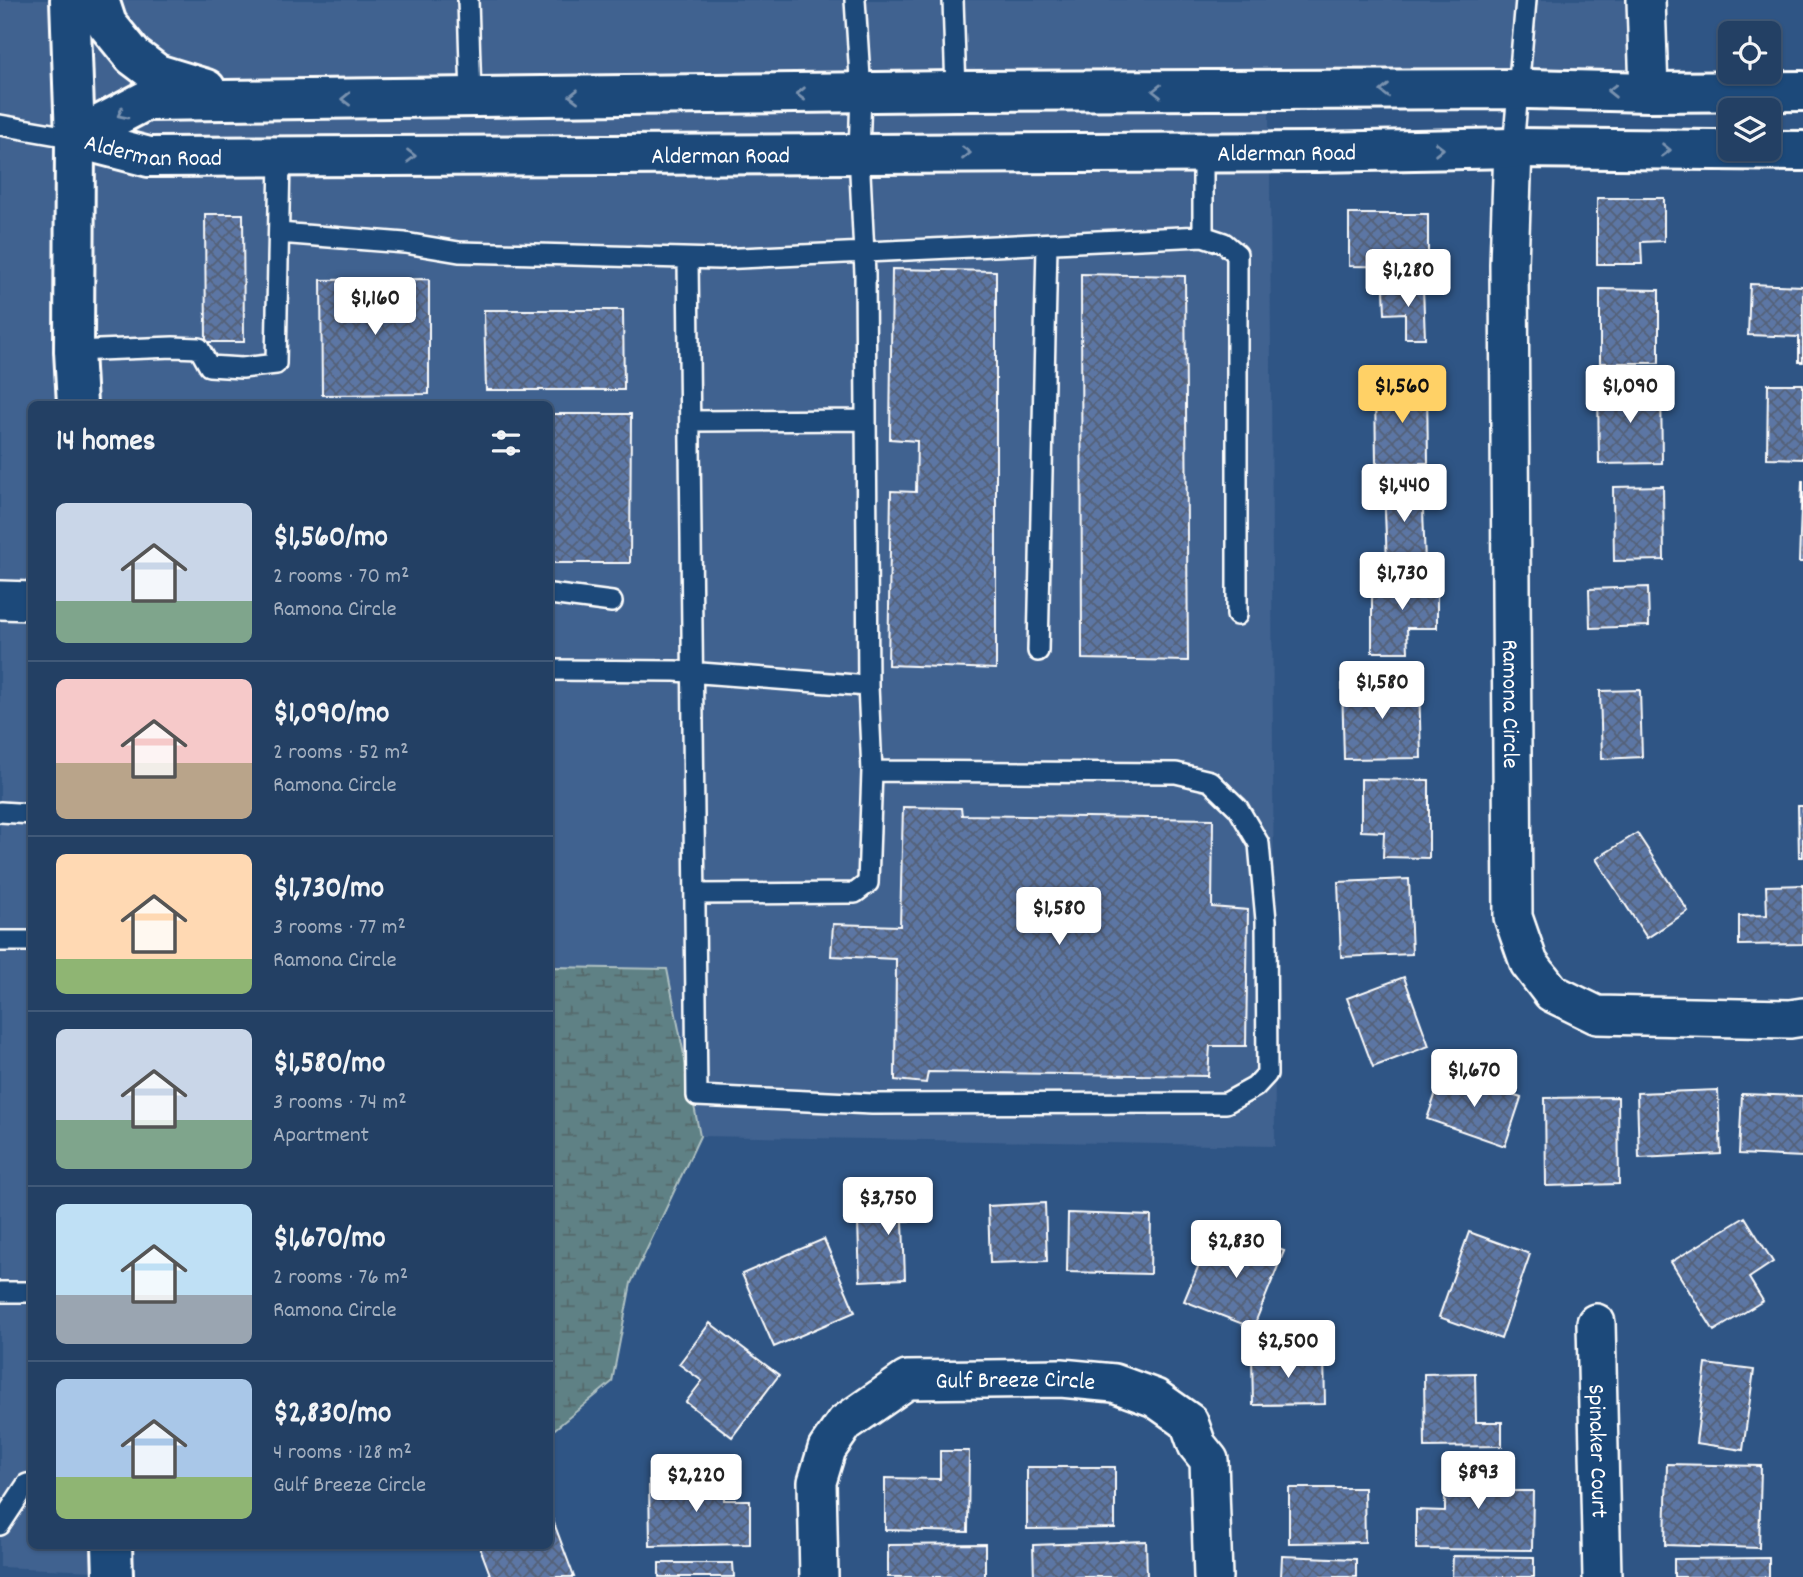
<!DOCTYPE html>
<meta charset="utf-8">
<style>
body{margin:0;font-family:Dekko,sans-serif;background:#2b476a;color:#f1f3f6;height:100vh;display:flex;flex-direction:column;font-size:26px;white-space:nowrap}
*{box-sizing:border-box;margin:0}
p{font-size:23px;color:#a3afbf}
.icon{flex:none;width:38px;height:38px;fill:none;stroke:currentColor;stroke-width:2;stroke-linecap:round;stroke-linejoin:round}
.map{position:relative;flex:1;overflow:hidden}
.details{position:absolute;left:28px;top:401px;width:525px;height:1148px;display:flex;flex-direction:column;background:#234064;border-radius:10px;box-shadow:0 2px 5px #0004,0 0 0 2px #405978}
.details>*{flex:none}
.fabs{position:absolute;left:1718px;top:21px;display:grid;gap:14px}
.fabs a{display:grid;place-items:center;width:63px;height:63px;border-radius:10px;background:#234064;box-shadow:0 2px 5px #0004,0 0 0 2px #405978;font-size:35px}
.price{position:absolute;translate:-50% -60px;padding:0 16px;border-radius:7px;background:#fff;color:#222;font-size:23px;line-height:46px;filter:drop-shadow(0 2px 4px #0008)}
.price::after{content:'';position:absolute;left:50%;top:42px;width:21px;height:16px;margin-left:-10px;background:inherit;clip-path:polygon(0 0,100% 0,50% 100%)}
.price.active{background:#ffd166;color:#111}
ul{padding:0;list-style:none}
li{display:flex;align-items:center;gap:21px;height:175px;padding:0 28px}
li+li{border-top:2px solid #405978}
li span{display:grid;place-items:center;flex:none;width:196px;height:140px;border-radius:10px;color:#555}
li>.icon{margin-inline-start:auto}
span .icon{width:84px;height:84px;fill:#fffc;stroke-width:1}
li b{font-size:30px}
h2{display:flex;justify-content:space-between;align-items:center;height:84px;padding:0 28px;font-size:30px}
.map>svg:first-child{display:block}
.built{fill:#406290}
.wetland{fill:url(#wetland-marsh);stroke:#aec0c2;stroke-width:2}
.building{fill:url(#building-cross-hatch);stroke:#fff;stroke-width:2}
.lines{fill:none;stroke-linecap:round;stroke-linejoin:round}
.lane-casing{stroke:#fff;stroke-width:24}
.street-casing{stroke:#fff;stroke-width:42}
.secondary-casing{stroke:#fff;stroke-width:44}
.lane{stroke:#1f4a7a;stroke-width:19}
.street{stroke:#1f4a7a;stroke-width:37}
.secondary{stroke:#1f4a7a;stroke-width:38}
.oneway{stroke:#7992af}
.labels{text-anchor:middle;stroke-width:5;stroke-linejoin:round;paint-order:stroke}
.street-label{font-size:24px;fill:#fff;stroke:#1f4a7a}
</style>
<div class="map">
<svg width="1803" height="1577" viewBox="0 0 1803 1577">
<defs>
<pattern id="wetland-marsh" width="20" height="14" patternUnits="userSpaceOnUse" patternTransform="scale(1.75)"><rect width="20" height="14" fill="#5e8185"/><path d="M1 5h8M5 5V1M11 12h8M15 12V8" fill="none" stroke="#56696b"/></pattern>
<pattern id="building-cross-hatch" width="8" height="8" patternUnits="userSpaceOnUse" patternTransform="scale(1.75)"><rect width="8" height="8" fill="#5b76a4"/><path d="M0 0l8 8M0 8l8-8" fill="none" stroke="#546178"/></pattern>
</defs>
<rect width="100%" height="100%" fill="#2f5585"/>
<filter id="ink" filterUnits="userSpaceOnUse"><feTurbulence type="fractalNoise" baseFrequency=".0143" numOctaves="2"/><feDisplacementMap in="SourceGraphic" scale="14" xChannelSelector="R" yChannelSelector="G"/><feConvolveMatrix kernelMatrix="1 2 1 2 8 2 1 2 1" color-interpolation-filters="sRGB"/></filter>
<g filter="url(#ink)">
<!-- built -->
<path class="built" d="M 0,0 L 52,0 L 57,140 L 54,152 L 58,154 L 56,371 L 57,371 L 59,404 L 32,404 L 31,582 L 0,580 Z
M 88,0 L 1629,0 L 1631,72 L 1528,70 L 956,71 L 145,82 L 138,84 L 92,107 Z
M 956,111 L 1269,111 L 1269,132 L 151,137 L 130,132 L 149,121 Z
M 93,163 L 150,177 L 1270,171 L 1275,1146 L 700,1136 L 667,970 L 550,967 L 550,404 L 95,404 L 91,351 Z
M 0,620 L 32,621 L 32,1545 L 95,1545 L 95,1571 L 0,1567 Z"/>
<!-- wetland -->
<path class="wetland" d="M 550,967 L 667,969 L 700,1136 L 631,1283 L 612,1382 L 550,1433 Z"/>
<!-- building -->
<path class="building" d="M 1597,198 L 1664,198 L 1664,241 L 1641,242 L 1642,264 L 1597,264 Z
M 205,214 L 243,214 L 244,342 L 206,342 Z
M 1349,214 L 1428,214 L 1428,267 L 1349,266 Z
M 892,269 L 996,271 L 996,669 L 888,665 L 891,491 L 916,492 L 917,441 L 890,439 Z
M 1081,274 L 1185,276 L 1188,661 L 1082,659 Z
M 429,279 L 429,394 L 322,395 L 321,280 Z
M 1750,284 L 1803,286 L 1803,362 L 1799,362 L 1799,337 L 1748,335 Z
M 1423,288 L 1425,338 L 1405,338 L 1405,313 L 1385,314 L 1384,289 Z
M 1600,289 L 1659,290 L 1659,363 L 1600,363 Z
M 484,310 L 623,310 L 624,390 L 486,390 Z
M 1768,384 L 1803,384 L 1803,459 L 1767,458 Z
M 1427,386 L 1428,463 L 1376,463 L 1375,387 Z
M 1661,386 L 1662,463 L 1599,464 L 1598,387 Z
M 550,414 L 631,414 L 630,563 L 550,563 Z
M 1802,481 L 1803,481 L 1803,562 L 1799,562 Z
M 1422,484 L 1425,562 L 1387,564 L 1384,485 Z
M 1663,486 L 1664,560 L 1614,561 L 1613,487 Z
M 1437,579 L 1437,628 L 1407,628 L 1408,652 L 1372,652 L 1372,581 Z
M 1648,587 L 1649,626 L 1590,628 L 1589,589 Z
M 1419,682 L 1421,758 L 1344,759 L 1342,684 Z
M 1640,690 L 1642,757 L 1602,759 L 1600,691 Z
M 1361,779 L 1429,780 L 1429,858 L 1383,857 L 1384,832 L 1361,831 Z
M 1798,806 L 1803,806 L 1803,857 L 1799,857 Z
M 903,807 L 961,808 L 962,815 L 1213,819 L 1212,907 L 1248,910 L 1246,1046 L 1210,1046 L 1208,1076 L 928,1072 L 926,1083 L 895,1080 L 896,959 L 831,956 L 833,924 L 900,926 Z
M 1637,833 L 1688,911 L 1647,938 L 1596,859 Z
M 1409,879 L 1412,954 L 1341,957 L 1338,882 Z
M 1803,885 L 1803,944 L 1739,945 L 1739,916 L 1767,915 L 1766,886 Z
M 1404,977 L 1429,1046 L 1373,1067 L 1347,998 Z
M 1443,1072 L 1521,1098 L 1505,1146 L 1427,1119 Z
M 1718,1090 L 1721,1154 L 1639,1158 L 1637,1093 Z
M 1742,1094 L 1803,1096 L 1803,1157 L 1739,1154 Z
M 1618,1097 L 1619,1184 L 1546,1186 L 1545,1098 Z
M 924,1192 L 925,1220 L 903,1221 L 905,1279 L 860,1281 L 858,1223 L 880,1223 L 879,1194 Z
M 1045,1203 L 1047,1261 L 990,1263 L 988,1206 Z
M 1068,1213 L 1151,1216 L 1150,1274 L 1067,1272 Z
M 1745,1217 L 1773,1262 L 1749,1278 L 1763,1301 L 1714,1331 L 1671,1262 Z
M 1469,1232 L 1530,1254 L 1501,1339 L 1439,1317 Z
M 1238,1233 L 1284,1251 L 1253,1328 L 1184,1301 L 1205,1250 L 1227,1259 Z
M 824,1239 L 855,1312 L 774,1347 L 742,1274 Z
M 710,1323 L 779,1375 L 732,1437 L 686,1402 L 702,1381 L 679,1364 Z
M 1324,1355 L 1325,1404 L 1253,1405 L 1252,1356 Z
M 1706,1364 L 1754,1370 L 1743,1450 L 1696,1443 Z
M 1475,1373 L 1476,1422 L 1502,1422 L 1502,1446 L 1425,1447 L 1424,1374 Z
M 940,1451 L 969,1451 L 968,1532 L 885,1530 L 885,1478 L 940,1479 Z
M 1445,1460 L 1510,1462 L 1510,1491 L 1533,1491 L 1532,1550 L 1416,1549 L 1416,1510 L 1445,1511 Z
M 1667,1464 L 1761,1466 L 1759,1548 L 1665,1545 Z
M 1027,1467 L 1115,1467 L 1115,1528 L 1027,1529 Z
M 724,1479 L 724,1500 L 750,1500 L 750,1544 L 650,1546 L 649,1480 Z
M 1289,1488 L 1364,1488 L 1365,1542 L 1289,1543 Z
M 550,1515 L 551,1515 L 574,1577 L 491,1577 L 479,1545 L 550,1545 Z
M 1146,1541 L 1147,1577 L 1034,1577 L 1033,1545 Z
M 985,1544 L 985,1577 L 888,1577 L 888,1545 Z
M 1282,1556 L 1356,1559 L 1356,1577 L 1281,1577 Z
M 1453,1556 L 1534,1557 L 1534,1577 L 1452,1577 Z
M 1769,1558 L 1769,1577 L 1674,1577 L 1674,1559 Z
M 659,1563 L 733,1563 L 734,1577 L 659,1577 Z"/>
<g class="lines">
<defs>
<path id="lane" d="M 468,0 L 471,97
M 953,0 L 956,91
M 0,125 L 75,138
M 1513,148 L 1526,0
M 1203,152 L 1203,236
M 279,233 L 405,243 L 459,252 L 719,259 L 1203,236 L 1224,243 L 1237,254 L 1237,615
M 688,259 L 697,1096 L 872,1104 L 1226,1103 L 1255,1087 L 1267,1074 L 1266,920 L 1259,844 L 1238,808 L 1210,781 L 1176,773 L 872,771 L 868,686
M 74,351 L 173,347 L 199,348 L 209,366 L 242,368 L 276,364 L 280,157
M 690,421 L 866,420
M 550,594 L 612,602
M 1038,651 L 1047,245
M 550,670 L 675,671 L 868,686 L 865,274 L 859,153 L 861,93 L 855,0
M 0,812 L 32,814
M 695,894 L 855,893 L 868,883 L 872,771
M 0,941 L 32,941
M 0,1292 L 32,1292
M 0,1525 L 27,1484 L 32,1483"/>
<g id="street">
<path d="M 1646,0 L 1649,92"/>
<path id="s1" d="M 1513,148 L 1509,264 L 1513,917 L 1529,963 L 1552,993 L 1597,1015 L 1790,1019 L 1803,1017"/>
<path d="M 0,600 L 32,601"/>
<path id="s2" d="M 1596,1323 L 1602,1577"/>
<path id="s3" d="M 819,1577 L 817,1482 L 827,1449 L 845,1423 L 907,1380 L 1061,1378 L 1114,1383 L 1155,1398 L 1189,1422 L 1197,1445 L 1209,1460 L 1213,1577"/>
</g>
<g id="secondary">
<path d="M 70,0 L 75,138 L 74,351 L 77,404"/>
<path d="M 99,0 L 107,24 L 133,56 L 157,74 L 206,89"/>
<path d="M 75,138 L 145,101 L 956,91 L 1528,89 L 1649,92 L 1803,91"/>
<path id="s4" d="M 75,138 L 149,157 L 1317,152 L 1513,148 L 1803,151"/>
<path d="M 112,1545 L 113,1577"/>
</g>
</defs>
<!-- lane casing -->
<use href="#lane" class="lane-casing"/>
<!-- street casing -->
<use href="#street" class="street-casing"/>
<!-- secondary casing -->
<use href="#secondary" class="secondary-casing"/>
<!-- lane -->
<use href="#lane" class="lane"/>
<!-- street -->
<use href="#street" class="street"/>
<!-- secondary -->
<use href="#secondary" class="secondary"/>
</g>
<!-- one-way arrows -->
<defs><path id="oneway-chevron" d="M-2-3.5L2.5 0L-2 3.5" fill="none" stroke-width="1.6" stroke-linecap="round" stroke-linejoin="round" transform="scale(1.75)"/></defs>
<g class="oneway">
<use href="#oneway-chevron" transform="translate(1157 91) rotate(180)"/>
<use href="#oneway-chevron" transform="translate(1385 91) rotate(180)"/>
<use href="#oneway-chevron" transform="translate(1612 91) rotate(-179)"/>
<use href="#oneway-chevron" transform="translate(801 94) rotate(179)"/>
<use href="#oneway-chevron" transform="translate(574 96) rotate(179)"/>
<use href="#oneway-chevron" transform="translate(346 99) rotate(179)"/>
<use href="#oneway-chevron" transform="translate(122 114) rotate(153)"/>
<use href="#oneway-chevron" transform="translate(1439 149) rotate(-1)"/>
<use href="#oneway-chevron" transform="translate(1666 150) rotate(1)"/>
<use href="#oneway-chevron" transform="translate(966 153)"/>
<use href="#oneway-chevron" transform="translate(411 156)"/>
</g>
</g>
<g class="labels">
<!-- street labels -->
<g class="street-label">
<text dy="8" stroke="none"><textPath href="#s4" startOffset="80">Alderman Road</textPath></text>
<text dy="8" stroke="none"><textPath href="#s4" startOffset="1214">Alderman Road</textPath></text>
<text dy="8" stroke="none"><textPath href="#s4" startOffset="648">Alderman Road</textPath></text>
<text dy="8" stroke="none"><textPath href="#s1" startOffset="556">Ramona Circle</textPath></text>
<text dy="8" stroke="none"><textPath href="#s3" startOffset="345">Gulf Breeze Circle</textPath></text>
<text dy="8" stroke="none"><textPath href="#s2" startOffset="128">Spinaker Court</textPath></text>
</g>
</g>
</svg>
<div class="fabs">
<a><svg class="icon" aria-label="locate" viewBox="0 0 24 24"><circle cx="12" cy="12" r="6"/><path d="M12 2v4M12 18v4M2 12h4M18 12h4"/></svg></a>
<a><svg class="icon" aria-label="layers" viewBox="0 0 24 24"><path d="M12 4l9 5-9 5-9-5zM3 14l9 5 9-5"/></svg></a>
</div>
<b class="price" style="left:1408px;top:309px">$1,280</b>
<b class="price" style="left:375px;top:337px">$1,160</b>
<b class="price active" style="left:1402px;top:425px">$1,560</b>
<b class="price" style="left:1630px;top:425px">$1,090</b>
<b class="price" style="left:1404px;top:524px">$1,440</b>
<b class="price" style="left:1402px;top:612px">$1,730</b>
<b class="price" style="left:1382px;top:721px">$1,580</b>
<b class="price" style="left:1059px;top:947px">$1,580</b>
<b class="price" style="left:1474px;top:1109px">$1,670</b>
<b class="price" style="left:888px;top:1237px">$3,750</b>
<b class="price" style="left:1236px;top:1280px">$2,830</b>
<b class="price" style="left:1288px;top:1380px">$2,500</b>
<b class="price" style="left:1478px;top:1511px">$893</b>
<b class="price" style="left:696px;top:1514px">$2,220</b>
<section class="details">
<h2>14 homes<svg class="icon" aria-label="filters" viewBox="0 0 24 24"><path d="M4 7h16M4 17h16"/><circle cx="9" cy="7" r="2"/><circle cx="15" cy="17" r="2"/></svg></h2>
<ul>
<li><span style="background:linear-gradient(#c9d6e8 70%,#7fa58c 0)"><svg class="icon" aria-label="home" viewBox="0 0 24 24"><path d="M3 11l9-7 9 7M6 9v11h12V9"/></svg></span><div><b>$1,560/mo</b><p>2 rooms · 70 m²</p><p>Ramona Circle</p></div></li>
<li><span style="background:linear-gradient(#f6c9c9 60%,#b9a48a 0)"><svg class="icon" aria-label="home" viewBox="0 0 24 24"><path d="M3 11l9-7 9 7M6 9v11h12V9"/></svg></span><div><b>$1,090/mo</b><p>2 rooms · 52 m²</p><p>Ramona Circle</p></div></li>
<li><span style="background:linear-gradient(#ffd9b3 75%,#8fb573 0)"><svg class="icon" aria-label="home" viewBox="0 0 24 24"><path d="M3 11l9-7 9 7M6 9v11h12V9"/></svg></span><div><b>$1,730/mo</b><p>3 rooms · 77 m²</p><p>Ramona Circle</p></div></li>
<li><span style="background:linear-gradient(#c9d6e8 65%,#7fa58c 0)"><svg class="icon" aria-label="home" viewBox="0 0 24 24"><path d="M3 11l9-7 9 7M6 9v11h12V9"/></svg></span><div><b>$1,580/mo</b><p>3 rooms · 74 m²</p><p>Apartment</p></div></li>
<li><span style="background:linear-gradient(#bfe0f5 65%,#9aa5b1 0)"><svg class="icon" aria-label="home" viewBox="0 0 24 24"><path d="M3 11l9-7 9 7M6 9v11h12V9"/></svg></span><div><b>$1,670/mo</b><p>2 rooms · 76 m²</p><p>Ramona Circle</p></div></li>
<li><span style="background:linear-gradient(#a9c7e8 70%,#8fb573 0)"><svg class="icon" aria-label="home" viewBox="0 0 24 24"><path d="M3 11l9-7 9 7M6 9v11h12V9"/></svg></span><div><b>$2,830/mo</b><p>4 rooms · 128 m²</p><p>Gulf Breeze Circle</p></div></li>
</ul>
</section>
</div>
